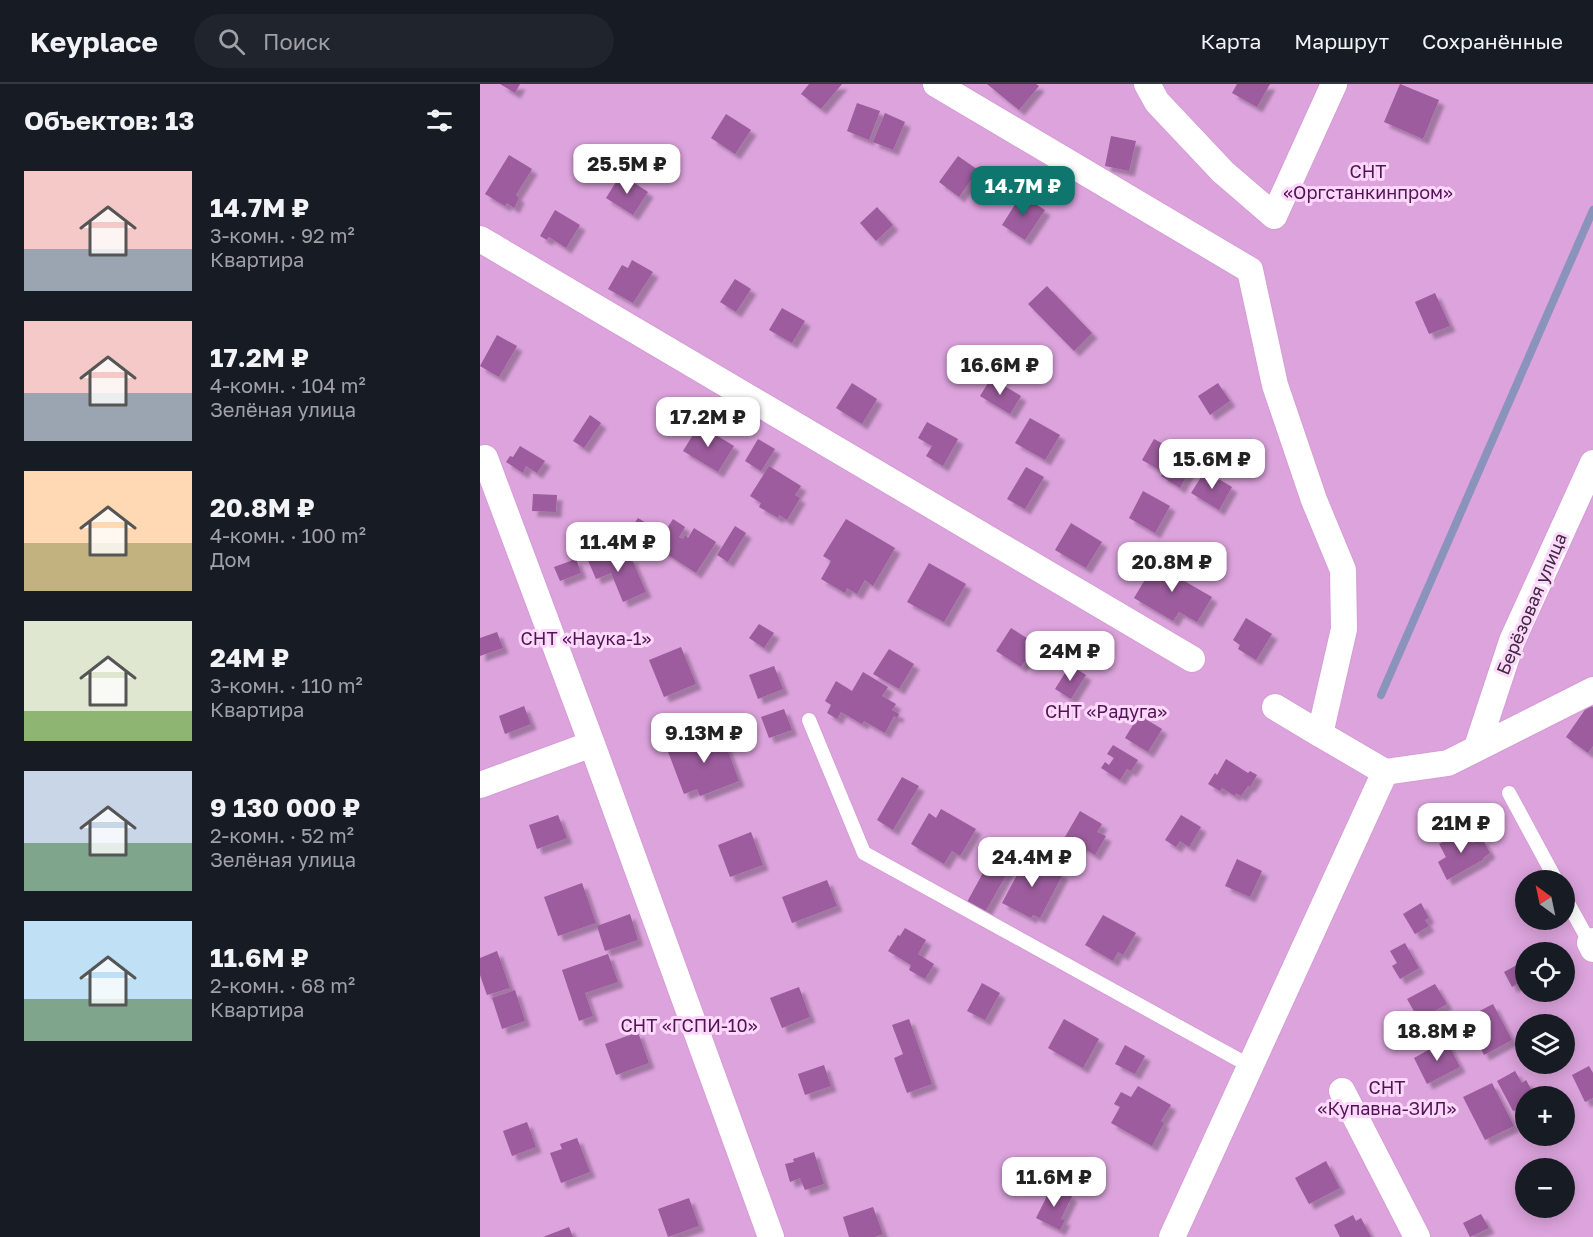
<!DOCTYPE html>
<html lang="ru">
<meta charset="utf-8">
<style>
body{margin:0;font-family:"Golos Text",sans-serif;background:#20242c;color:#f1f3f6;height:100vh;display:flex;flex-direction:column;font-size:22px;white-space:nowrap}
*{box-sizing:border-box;margin:0}
p{font-size:20px;color:#9ea1a6}
.icon{flex:none;width:33px;height:33px;fill:none;stroke:currentColor;stroke-width:2;stroke-linecap:round;stroke-linejoin:round}
.map{position:relative;flex:1;overflow:hidden}
.sheet{display:flex;flex-direction:column;background:#171b24;width:480px}
.sheet>*{flex:none}
.needle{width:39px;rotate:327deg}
.tools{position:absolute;left:1035px;top:786px;display:grid;gap:12px}
.tools a{display:grid;place-items:center;width:60px;height:60px;border-radius:50%;background:#171b24;box-shadow:0 3px 15px #0003;font-size:30px}
.price{position:absolute;translate:-50% -51px;padding:0 14px;border-radius:12px;background:#fff;color:#222;font-size:20px;line-height:39px;filter:drop-shadow(0 2px 3px #0008)}
.price::after{content:'';position:absolute;left:50%;top:36px;width:18px;height:14px;margin-left:-9px;background:inherit;clip-path:polygon(0 0,100% 0,50% 100%)}
.price.on{background:#0f766e;color:#fff}
ul{padding:0;list-style:none}
li{display:flex;align-items:center;gap:18px;height:150px;padding:0 24px}
li span{display:grid;place-items:center;flex:none;width:168px;height:120px;border-radius:0px;color:#555}
li>.icon{margin-inline-start:auto}
span .icon{width:72px;height:72px;fill:#fffc;stroke-width:1}
li b{font-size:26px}
h2{display:flex;justify-content:space-between;align-items:center;height:72px;padding:0 24px;font-size:26px}
header{display:flex;align-items:center;gap:36px;box-sizing:border-box;height:84px;padding:0 30px;background:#171b24;border-bottom:2px solid #363941}
header strong{font-size:28px}
nav{display:flex;gap:33px;margin-inline-start:auto;font-size:21px}
.search{width:420px;height:54px;background:#20242c;display:flex;align-items:center;gap:15px;box-sizing:border-box;padding:0 21px;border-radius:33px;color:#9ea1a6;font-size:22px}
main{display:flex;flex:1;min-height:0}
.map>svg:first-child{display:block}
.green{fill:#dca3dc;fill-rule:evenodd}
.lines{fill:none;stroke-linecap:round;stroke-linejoin:round}
.stream{stroke:#8a93bc;stroke-width:8}
.building{fill:#9c5b9d;filter:url(#shadow)}
.service-casing{stroke:#d59cd5;stroke-width:16}
.minor-casing{stroke:#d59cd5;stroke-width:28}
.service{stroke:#fff;stroke-width:14}
.minor{stroke:#fff;stroke-width:26}
.labels{text-anchor:middle;stroke-width:6;stroke-linejoin:round;paint-order:stroke}
.park-label{font-size:18px;fill:#521354;stroke:#fcd8fb}
.street-label{font-size:18px;fill:#412a41;stroke:#fcd8fb}
</style>
<header>
<strong>Keyplace</strong>
<div class="search"><svg class="icon" aria-label="search" viewBox="0 0 24 24"><circle cx="10" cy="10" r="6"/><path d="M15 15l6 6"/></svg>Поиск</div>
<nav><a>Карта</a><a>Маршрут</a><a>Сохранённые</a></nav>
</header>
<main>
<section class="sheet">
<h2>Объектов: 13<svg class="icon" aria-label="filters" viewBox="0 0 24 24"><path d="M4 7h16M4 17h16"/><circle cx="9" cy="7" r="2"/><circle cx="15" cy="17" r="2"/></svg></h2>
<ul>
<li><span style="background:linear-gradient(#f6c9c9 65%,#9aa5b1 0)"><svg class="icon" aria-label="home" viewBox="0 0 24 24"><path d="M3 11l9-7 9 7M6 9v11h12V9"/></svg></span><div><b>14.7M ₽</b><p>3-комн. · 92 m²</p><p>Квартира</p></div></li>
<li><span style="background:linear-gradient(#f6c9c9 60%,#9aa5b1 0)"><svg class="icon" aria-label="home" viewBox="0 0 24 24"><path d="M3 11l9-7 9 7M6 9v11h12V9"/></svg></span><div><b>17.2M ₽</b><p>4-комн. · 104 m²</p><p>Зелёная улица</p></div></li>
<li><span style="background:linear-gradient(#ffd9b3 60%,#c2b280 0)"><svg class="icon" aria-label="home" viewBox="0 0 24 24"><path d="M3 11l9-7 9 7M6 9v11h12V9"/></svg></span><div><b>20.8M ₽</b><p>4-комн. · 100 m²</p><p>Дом</p></div></li>
<li><span style="background:linear-gradient(#dfe7d0 75%,#8fb573 0)"><svg class="icon" aria-label="home" viewBox="0 0 24 24"><path d="M3 11l9-7 9 7M6 9v11h12V9"/></svg></span><div><b>24M ₽</b><p>3-комн. · 110 m²</p><p>Квартира</p></div></li>
<li><span style="background:linear-gradient(#c9d6e8 60%,#7fa58c 0)"><svg class="icon" aria-label="home" viewBox="0 0 24 24"><path d="M3 11l9-7 9 7M6 9v11h12V9"/></svg></span><div><b>9 130 000 ₽</b><p>2-комн. · 52 m²</p><p>Зелёная улица</p></div></li>
<li><span style="background:linear-gradient(#bfe0f5 65%,#7fa58c 0)"><svg class="icon" aria-label="home" viewBox="0 0 24 24"><path d="M3 11l9-7 9 7M6 9v11h12V9"/></svg></span><div><b>11.6M ₽</b><p>2-комн. · 68 m²</p><p>Квартира</p></div></li>
</ul>
</section>
<div class="map">
<svg width="1113" height="1153" viewBox="0 0 1113 1153">
<defs>
<filter id="shadow"><feDropShadow dx="5.5" dy="5.5" stdDeviation="1.5" flood-color="#0004"/></filter>
</defs>
<rect width="100%" height="100%" fill="#fcd8fb"/>
<!-- green -->
<path class="green" d="M 0,0 L 1113,0 L 1113,1153 L 0,1153 ZM 1046,796 L 1084,796 L 1084,836 L 1046,836 ZM 1046,868 L 1084,868 L 1084,908 L 1046,908 ZM 1046,940 L 1084,940 L 1084,980 L 1046,980 ZM 1046,1012 L 1084,1012 L 1084,1052 L 1046,1052 ZM 1046,1084 L 1084,1084 L 1084,1124 L 1046,1124 Z"/>
<g class="lines">
<!-- stream -->
<path class="stream" d="M 901,611 L 1113,126"/>
</g>
<!-- building -->
<path class="building" d="M 20,0 L 40,0 L 35,9 Z
M 329,0 L 362,0 L 341,25 L 321,10 Z
M 507,0 L 556,0 L 559,2 L 539,26 Z
M 757,0 L 790,0 L 777,23 L 752,9 Z
M 920,0 L 959,16 L 943,55 L 904,38 Z
M 377,19 L 400,27 L 389,56 L 367,47 Z
M 405,29 L 425,38 L 413,66 L 393,58 Z
M 246,30 L 271,46 L 255,70 L 231,54 Z
M 631,52 L 656,57 L 649,87 L 625,82 Z
M 29,71 L 52,85 L 36,111 L 39,114 L 34,124 L 27,119 L 25,122 L 5,110 Z
M 478,72 L 498,86 L 479,113 L 459,98 Z
M 141,90 L 168,108 L 153,131 L 126,114 Z
M 541,111 L 565,126 L 545,156 L 522,141 Z
M 397,123 L 413,141 L 396,157 L 380,139 Z
M 75,126 L 100,141 L 86,164 L 69,153 L 67,156 L 60,152 Z
M 152,176 L 173,188 L 153,219 L 128,205 L 142,181 L 148,184 Z
M 255,195 L 271,205 L 256,228 L 240,218 Z
M 567,202 L 612,249 L 594,267 L 548,220 Z
M 955,209 L 970,242 L 949,250 L 935,218 Z
M 302,224 L 325,237 L 312,259 L 289,246 Z
M 17,251 L 37,262 L 19,293 L 0,282 Z
M 511,294 L 541,312 L 530,330 L 500,312 Z
M 372,299 L 397,315 L 382,340 L 356,324 Z
M 738,299 L 750,317 L 730,331 L 718,312 Z
M 110,331 L 121,339 L 104,364 L 93,357 Z
M 550,334 L 580,351 L 565,376 L 535,359 Z
M 447,338 L 478,355 L 463,382 L 446,372 L 452,362 L 438,354 Z
M 219,341 L 254,362 L 238,388 L 203,367 Z
M 278,355 L 295,365 L 281,387 L 265,377 Z
M 674,355 L 687,362 L 684,368 L 711,383 L 700,404 L 681,392 L 683,388 L 662,376 Z
M 40,362 L 65,377 L 57,389 L 46,382 L 43,389 L 26,378 L 30,372 L 33,373 Z
M 289,382 L 321,402 L 315,411 L 320,414 L 307,436 L 299,431 L 298,434 L 279,423 L 281,419 L 270,412 Z
M 546,383 L 564,393 L 545,425 L 527,415 Z
M 725,387 L 752,403 L 739,426 L 711,409 Z
M 663,407 L 690,422 L 675,449 L 649,434 Z
M 53,410 L 77,411 L 76,428 L 52,427 Z
M 158,434 L 181,448 L 173,462 L 149,447 Z
M 193,435 L 205,443 L 199,453 L 203,455 L 205,451 L 208,454 L 214,444 L 236,458 L 216,489 L 179,465 L 185,455 L 182,452 Z
M 366,435 L 415,464 L 393,502 L 385,496 L 377,510 L 367,504 L 365,509 L 341,495 L 351,477 L 343,472 Z
M 591,439 L 622,458 L 606,484 L 575,466 Z
M 255,442 L 266,449 L 248,478 L 237,471 Z
M 133,463 L 139,478 L 151,473 L 166,508 L 143,518 L 131,489 L 116,495 L 107,474 Z
M 96,475 L 101,489 L 80,497 L 74,483 Z
M 676,477 L 684,482 L 687,477 L 704,486 L 699,494 L 732,513 L 717,538 L 699,528 L 693,537 L 654,514 Z
M 449,479 L 486,500 L 464,538 L 427,518 Z
M 766,534 L 792,550 L 776,576 L 758,565 L 760,561 L 753,556 Z
M 279,540 L 294,549 L 284,564 L 269,554 Z
M 531,544 L 556,560 L 541,583 L 516,567 Z
M 17,548 L 23,564 L 0,572 L 0,554 Z
M 201,563 L 216,600 L 184,613 L 169,576 Z
M 409,565 L 434,580 L 419,605 L 393,590 Z
M 590,581 L 606,591 L 591,615 L 575,605 Z
M 294,582 L 303,605 L 278,615 L 269,591 Z
M 383,588 L 408,603 L 402,612 L 416,620 L 412,626 L 419,630 L 417,634 L 414,632 L 405,649 L 384,637 L 382,640 L 361,628 L 357,635 L 347,629 L 351,621 L 345,617 L 356,597 L 372,607 Z
M 1109,620 L 1113,623 L 1113,662 L 1108,669 L 1086,653 Z
M 44,622 L 51,640 L 25,650 L 19,632 Z
M 304,625 L 312,646 L 289,654 L 281,633 Z
M 659,631 L 682,645 L 668,668 L 645,654 Z
M 240,645 L 259,697 L 220,712 L 217,705 L 204,710 L 187,665 Z
M 633,661 L 658,676 L 651,687 L 647,685 L 640,696 L 621,684 L 625,678 L 629,681 L 634,674 L 627,670 Z
M 746,675 L 768,689 L 770,687 L 777,691 L 770,703 L 768,702 L 761,712 L 756,709 L 755,712 L 742,704 L 740,707 L 728,700 L 735,689 L 737,691 Z
M 422,693 L 439,702 L 413,746 L 397,736 Z
M 461,725 L 496,745 L 480,772 L 472,767 L 464,780 L 431,760 L 449,729 L 456,734 Z
M 600,727 L 622,740 L 617,748 L 626,752 L 615,771 L 600,762 L 597,767 L 582,758 Z
M 78,731 L 87,754 L 57,765 L 49,741 Z
M 701,731 L 721,743 L 709,763 L 700,757 L 696,763 L 685,756 Z
M 985,746 L 992,759 L 1002,754 L 1010,769 L 1003,774 L 1004,775 L 967,796 L 958,778 L 966,773 L 959,760 Z
M 271,748 L 283,781 L 250,793 L 238,761 Z
M 547,772 L 583,790 L 560,834 L 553,831 L 551,834 L 522,819 Z
M 511,774 L 530,784 L 504,830 L 486,820 Z
M 757,775 L 782,787 L 770,813 L 745,802 Z
M 347,796 L 357,822 L 312,839 L 302,813 Z
M 102,799 L 116,839 L 78,852 L 64,813 Z
M 941,819 L 949,834 L 945,836 L 949,842 L 935,850 L 923,830 Z
M 150,830 L 158,856 L 125,867 L 117,842 Z
M 623,831 L 656,849 L 643,871 L 638,868 L 633,877 L 605,861 Z
M 425,844 L 446,856 L 438,870 L 454,880 L 445,895 L 429,886 L 431,881 L 408,867 L 418,851 L 420,852 Z
M 925,859 L 939,884 L 920,895 L 912,882 L 917,879 L 910,867 Z
M 17,867 L 30,904 L 7,911 L 0,891 L 0,874 Z
M 128,870 L 138,898 L 105,909 L 113,932 L 99,937 L 82,886 Z
M 1046,876 L 1046,895 L 1032,903 L 1024,888 Z
M 502,899 L 520,909 L 505,936 L 487,927 Z
M 955,900 L 967,920 L 939,936 L 927,915 Z
M 319,903 L 330,933 L 302,944 L 290,914 Z
M 35,906 L 45,937 L 22,945 L 12,914 Z
M 1013,920 L 1032,956 L 1004,971 L 986,934 Z
M 429,935 L 452,1000 L 427,1009 L 414,974 L 423,970 L 412,941 Z
M 584,935 L 619,955 L 603,984 L 568,964 Z
M 158,948 L 169,979 L 136,991 L 125,960 Z
M 966,956 L 980,983 L 947,1000 L 934,974 Z
M 645,961 L 665,972 L 655,990 L 635,980 Z
M 344,981 L 351,1002 L 325,1011 L 318,990 Z
M 1109,982 L 1113,989 L 1113,1014 L 1105,1018 L 1092,991 Z
M 1035,987 L 1042,999 L 1046,996 L 1055,1012 L 1046,1012 L 1046,1021 L 1033,1027 L 1017,997 Z
M 1012,999 L 1034,1042 L 1005,1056 L 983,1013 Z
M 658,1002 L 691,1021 L 681,1037 L 684,1039 L 672,1062 L 631,1039 L 640,1023 L 634,1020 L 641,1008 L 651,1013 Z
M 47,1038 L 56,1063 L 32,1072 L 23,1047 Z
M 97,1054 L 110,1088 L 81,1099 L 70,1069 L 82,1065 L 80,1060 Z
M 334,1068 L 344,1100 L 325,1106 L 320,1094 L 310,1098 L 305,1080 L 314,1078 L 313,1075 Z
M 846,1077 L 860,1104 L 829,1120 L 815,1094 Z
M 572,1102 L 592,1112 L 581,1135 L 585,1136 L 580,1146 L 556,1134 Z
M 209,1114 L 219,1142 L 188,1153 L 178,1125 Z
M 393,1123 L 403,1150 L 395,1153 L 369,1153 L 363,1133 Z
M 1001,1130 L 1009,1144 L 990,1153 L 983,1139 Z
M 873,1131 L 876,1137 L 881,1134 L 891,1153 L 860,1153 L 854,1141 Z
M 89,1143 L 93,1153 L 63,1153 Z"/>
<g class="lines">
<defs>
<path id="service" d="M 329,636 L 384,769 L 770,982
M 1029,709 L 1076,796
M 1084,812 L 1110,859"/>
<path id="minor" d="M 456,0 L 770,186 L 795,301 L 834,416 L 863,486 L 864,545 L 840,650 L 905,688
M 667,0 L 677,18 L 743,88 L 794,132 L 854,0
M 0,155 L 712,575
M 5,374 L 112,660
M 795,623 L 840,650
M 997,663 L 1032,557 L 1113,379
M 0,701 L 112,660 L 291,1153
M 1113,857 L 1110,859 L 1113,865
M 862,1007 L 937,1153
M 692,1153 L 905,688 L 968,679 L 1113,606"/>
</defs>
<!-- service casing -->
<use href="#service" class="service-casing"/>
<!-- minor casing -->
<use href="#minor" class="minor-casing"/>
<!-- service -->
<use href="#service" class="service"/>
<!-- minor -->
<use href="#minor" class="minor"/>
</g>
<g class="labels">
<!-- park labels -->
<g class="park-label">
<text x="888" y="94">СНТ<tspan x="888" dy="21">«Оргстанкинпром»</tspan></text>
<text x="106" y="561">СНТ «Наука-1»</text>
<text x="626" y="634">СНТ «Радуга»</text>
<text x="209" y="948">СНТ «ГСПИ-10»</text>
<text x="907" y="1010">СНТ<tspan x="907" dy="21">«Купавна-ЗИЛ»</tspan></text>
</g>
<!-- street labels -->
<g class="street-label">
<text transform="translate(1052 520) rotate(-67)" y="6">Берёзовая улица</text>
</g>
</g>
</svg>
<div class="tools">
<a><svg class="needle" viewBox="-14 -14 28 28"><path d="M0-13l5 13h-10z" fill="#e53935"/><path d="M0 13l5-13h-10z" fill="#9ea1a6"/></svg></a>
<a><svg class="icon" aria-label="locate" viewBox="0 0 24 24"><circle cx="12" cy="12" r="6"/><path d="M12 2v4M12 18v4M2 12h4M18 12h4"/></svg></a>
<a><svg class="icon" aria-label="layers" viewBox="0 0 24 24"><path d="M12 4l9 5-9 5-9-5zM3 14l9 5 9-5"/></svg></a>
<a>+</a>
<a>−</a>
</div>
<b class="price" style="left:147px;top:111px">25.5M ₽</b>
<b class="price on" style="left:543px;top:133px">14.7M ₽</b>
<b class="price" style="left:520px;top:312px">16.6M ₽</b>
<b class="price" style="left:228px;top:364px">17.2M ₽</b>
<b class="price" style="left:732px;top:406px">15.6M ₽</b>
<b class="price" style="left:138px;top:489px">11.4M ₽</b>
<b class="price" style="left:692px;top:509px">20.8M ₽</b>
<b class="price" style="left:590px;top:598px">24M ₽</b>
<b class="price" style="left:224px;top:680px">9.13M ₽</b>
<b class="price" style="left:981px;top:770px">21M ₽</b>
<b class="price" style="left:552px;top:804px">24.4M ₽</b>
<b class="price" style="left:957px;top:978px">18.8M ₽</b>
<b class="price" style="left:574px;top:1124px">11.6M ₽</b>
</div>
</main>
